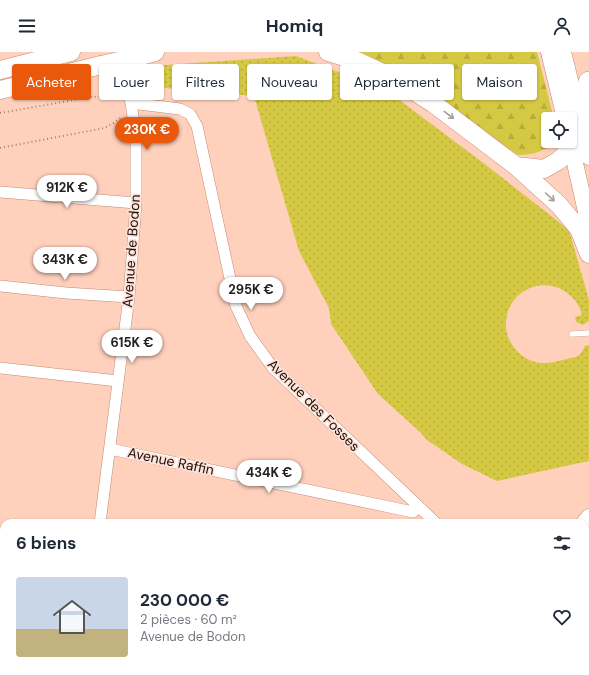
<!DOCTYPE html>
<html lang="fr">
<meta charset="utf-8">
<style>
body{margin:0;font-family:"DM Sans",sans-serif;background:#f2f2f3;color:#1f2937;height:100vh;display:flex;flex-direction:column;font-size:15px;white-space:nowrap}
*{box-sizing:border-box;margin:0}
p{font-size:13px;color:#747a83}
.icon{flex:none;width:22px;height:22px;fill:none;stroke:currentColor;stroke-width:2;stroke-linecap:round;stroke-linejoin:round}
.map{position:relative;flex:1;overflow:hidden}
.sheet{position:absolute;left:0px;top:467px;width:589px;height:156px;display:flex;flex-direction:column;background:#fff;border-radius:12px 12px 0 0;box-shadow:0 1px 3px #0004}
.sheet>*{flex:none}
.banner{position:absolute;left:12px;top:12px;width:565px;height:36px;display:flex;gap:8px}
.tools{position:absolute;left:541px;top:60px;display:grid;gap:8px}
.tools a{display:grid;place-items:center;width:36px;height:36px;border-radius:4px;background:#fff;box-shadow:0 1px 3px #0004;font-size:20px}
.price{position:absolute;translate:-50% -34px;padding:0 9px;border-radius:14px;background:#fff;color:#222;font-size:13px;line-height:26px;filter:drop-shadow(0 1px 2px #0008)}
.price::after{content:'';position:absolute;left:50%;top:24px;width:12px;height:9px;margin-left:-6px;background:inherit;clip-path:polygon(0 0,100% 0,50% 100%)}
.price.on{background:#ea580c;color:#fff}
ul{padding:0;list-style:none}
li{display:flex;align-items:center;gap:12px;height:100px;padding:0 16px}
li+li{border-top:1px solid #e0e1e3}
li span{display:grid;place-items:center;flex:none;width:112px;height:80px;border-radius:4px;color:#555}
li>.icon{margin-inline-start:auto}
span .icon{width:48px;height:48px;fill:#fffc;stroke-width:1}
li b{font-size:17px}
h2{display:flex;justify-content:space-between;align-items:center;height:48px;padding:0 16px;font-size:17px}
.pill{padding:0 14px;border-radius:4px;background:#fff;box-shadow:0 1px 3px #0004;font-size:14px;line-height:36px}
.pill.on{background:#ea580c;color:#fff}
header{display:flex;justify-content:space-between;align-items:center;height:52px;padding:0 16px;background:#fff;font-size:18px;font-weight:700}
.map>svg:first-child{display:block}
.built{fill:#f7c2ac}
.forest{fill:url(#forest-firs)}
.garden{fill:url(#garden-dots)}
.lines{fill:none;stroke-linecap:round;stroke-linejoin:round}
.lane-casing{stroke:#c18a73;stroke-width:6}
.street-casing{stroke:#c18a73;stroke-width:12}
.secondary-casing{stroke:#c18a73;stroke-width:17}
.primary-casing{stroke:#c18a73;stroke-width:19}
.highway-casing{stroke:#c18a73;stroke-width:22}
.path{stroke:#a58172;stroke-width:2;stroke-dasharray:1 3;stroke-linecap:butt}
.lane{stroke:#fff;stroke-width:5.5}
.street{stroke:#fff;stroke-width:11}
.secondary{stroke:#fff;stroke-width:16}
.primary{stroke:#fff;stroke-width:18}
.highway{stroke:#fff;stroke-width:21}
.primary-bridge-casing{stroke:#c18a73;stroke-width:19;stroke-linecap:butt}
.primary-bridge{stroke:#fff;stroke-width:18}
.oneway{stroke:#a69e9b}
.labels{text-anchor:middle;stroke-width:3.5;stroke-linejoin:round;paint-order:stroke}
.street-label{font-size:14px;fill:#200c05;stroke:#fbe3d9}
</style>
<header><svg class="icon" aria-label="menu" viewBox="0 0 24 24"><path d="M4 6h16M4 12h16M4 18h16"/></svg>Homiq<svg class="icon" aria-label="person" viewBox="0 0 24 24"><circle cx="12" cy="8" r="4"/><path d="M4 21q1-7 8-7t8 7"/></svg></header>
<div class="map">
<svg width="589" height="623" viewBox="0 0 589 623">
<defs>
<pattern id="forest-firs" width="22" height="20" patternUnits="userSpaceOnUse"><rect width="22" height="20" fill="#d5c943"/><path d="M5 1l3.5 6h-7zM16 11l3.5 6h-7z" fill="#b7ab39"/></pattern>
<pattern id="garden-dots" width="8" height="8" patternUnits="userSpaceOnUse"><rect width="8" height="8" fill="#d5c943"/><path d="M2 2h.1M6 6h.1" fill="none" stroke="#b7ab39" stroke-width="1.8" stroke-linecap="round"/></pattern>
</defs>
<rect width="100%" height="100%" fill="#ffd0bc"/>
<!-- built -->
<path class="built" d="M 589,513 L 589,623 L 539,623 L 539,619 L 585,619 L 585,514 Z"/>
<!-- forest -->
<path class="forest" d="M 351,0 L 537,0 L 554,67 L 548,67 L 548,89 L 558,89 C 544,98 536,103 518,103 L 389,15 Z"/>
<!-- garden -->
<path class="garden" d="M 296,4 L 386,38 L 486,113 L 569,178 L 589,248 L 589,269 L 583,273 L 576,270 L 575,265 L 582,263 C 580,255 577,250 572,245 C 546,219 503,239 506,276 C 508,295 526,312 545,311 C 551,311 557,309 563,308 C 575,305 580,306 585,294 L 589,293 L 589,409 L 497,429 L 462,412 L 427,388 L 420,380 L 378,342 L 331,272 L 329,256 L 299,199 L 254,44 L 142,34 L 136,15 Z"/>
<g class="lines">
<defs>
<path id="lane" d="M 572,282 L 589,281"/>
<path id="street" d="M 131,51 L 180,57 L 190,62 L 197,74 L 236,254 L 250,284 L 273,316 L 436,471
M 0,140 L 136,151
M 0,234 L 66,241 L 129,245
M 0,316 L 118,329
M 110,397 L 394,456 L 413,460 L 418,455
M 100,471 L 129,245 L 136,151 L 136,85 L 131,51 L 118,0
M 433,619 L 435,623
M 59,623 L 61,619"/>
<path id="secondary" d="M 549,0 L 565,67
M 563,0 L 589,105
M 570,89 L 589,173
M 584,471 L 589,465
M 585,488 L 589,487
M 300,623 L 307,619"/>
<path id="primary" d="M 328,0 L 357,9 L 393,26 L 434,52 L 516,114 L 559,153 L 579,177 L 589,202
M 137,5 L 155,0
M 0,18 L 71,0
M 0,38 L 101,13
M 516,114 L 544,117 L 558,109 L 567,101 L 571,94 L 580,69"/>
<path id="highway" d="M 580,69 L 589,30"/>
</defs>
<!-- lane casing -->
<use href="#lane" class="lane-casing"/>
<!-- street casing -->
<use href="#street" class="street-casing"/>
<!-- secondary casing -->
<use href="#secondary" class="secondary-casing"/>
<!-- primary casing -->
<use href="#primary" class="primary-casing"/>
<!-- highway casing -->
<use href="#highway" class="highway-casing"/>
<!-- path -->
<path class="path" d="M 0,61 L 91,45 L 111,44 L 116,40
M 0,96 L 104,76 L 112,72 L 122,65"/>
<!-- lane -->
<use href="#lane" class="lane"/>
<!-- street -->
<use href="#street" class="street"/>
<!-- secondary -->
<use href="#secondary" class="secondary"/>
<!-- primary -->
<use href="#primary" class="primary"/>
<!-- highway -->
<use href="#highway" class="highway"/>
<defs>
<path id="primary-bridge" d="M 101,13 L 137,5"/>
</defs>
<!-- primary-bridge casing -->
<use href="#primary-bridge" class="primary-bridge-casing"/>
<!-- primary-bridge -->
<use href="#primary-bridge" class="primary-bridge"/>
</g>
<!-- one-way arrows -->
<defs><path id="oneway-shaft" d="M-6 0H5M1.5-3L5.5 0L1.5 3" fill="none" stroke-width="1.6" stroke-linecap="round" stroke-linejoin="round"/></defs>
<g class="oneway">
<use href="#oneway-shaft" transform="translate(449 63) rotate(37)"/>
<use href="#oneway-shaft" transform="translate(550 145) rotate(42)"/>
</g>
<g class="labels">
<!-- street labels -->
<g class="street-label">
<text transform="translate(131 199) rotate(-86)" y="5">Avenue de Bodon</text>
<text transform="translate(314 353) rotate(45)" y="5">Avenue des Fosses</text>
<text transform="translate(171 409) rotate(12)" y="5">Avenue Raffin</text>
</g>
</g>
</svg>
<div class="tools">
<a><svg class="icon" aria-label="locate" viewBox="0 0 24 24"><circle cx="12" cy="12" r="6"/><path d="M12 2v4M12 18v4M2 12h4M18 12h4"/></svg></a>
</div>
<b class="price on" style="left:147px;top:99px">230K €</b>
<b class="price" style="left:67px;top:157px">912K €</b>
<b class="price" style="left:65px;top:229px">343K €</b>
<b class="price" style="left:251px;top:259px">295K €</b>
<b class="price" style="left:132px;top:312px">615K €</b>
<b class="price" style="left:269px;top:442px">434K €</b>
<div class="banner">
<a class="pill on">Acheter</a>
<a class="pill">Louer</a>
<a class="pill">Filtres</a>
<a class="pill">Nouveau</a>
<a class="pill">Appartement</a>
<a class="pill">Maison</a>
</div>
<section class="sheet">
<h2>6 biens<svg class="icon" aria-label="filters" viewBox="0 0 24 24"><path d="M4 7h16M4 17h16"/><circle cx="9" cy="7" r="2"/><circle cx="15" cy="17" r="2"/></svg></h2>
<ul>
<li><span style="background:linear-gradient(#c9d6e8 65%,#c2b280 0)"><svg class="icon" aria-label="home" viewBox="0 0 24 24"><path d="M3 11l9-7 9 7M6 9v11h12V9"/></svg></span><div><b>230 000 €</b><p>2 pièces · 60 m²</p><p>Avenue de Bodon</p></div><svg class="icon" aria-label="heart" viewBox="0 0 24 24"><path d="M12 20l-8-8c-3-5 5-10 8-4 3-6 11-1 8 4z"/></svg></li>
</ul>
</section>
</div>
